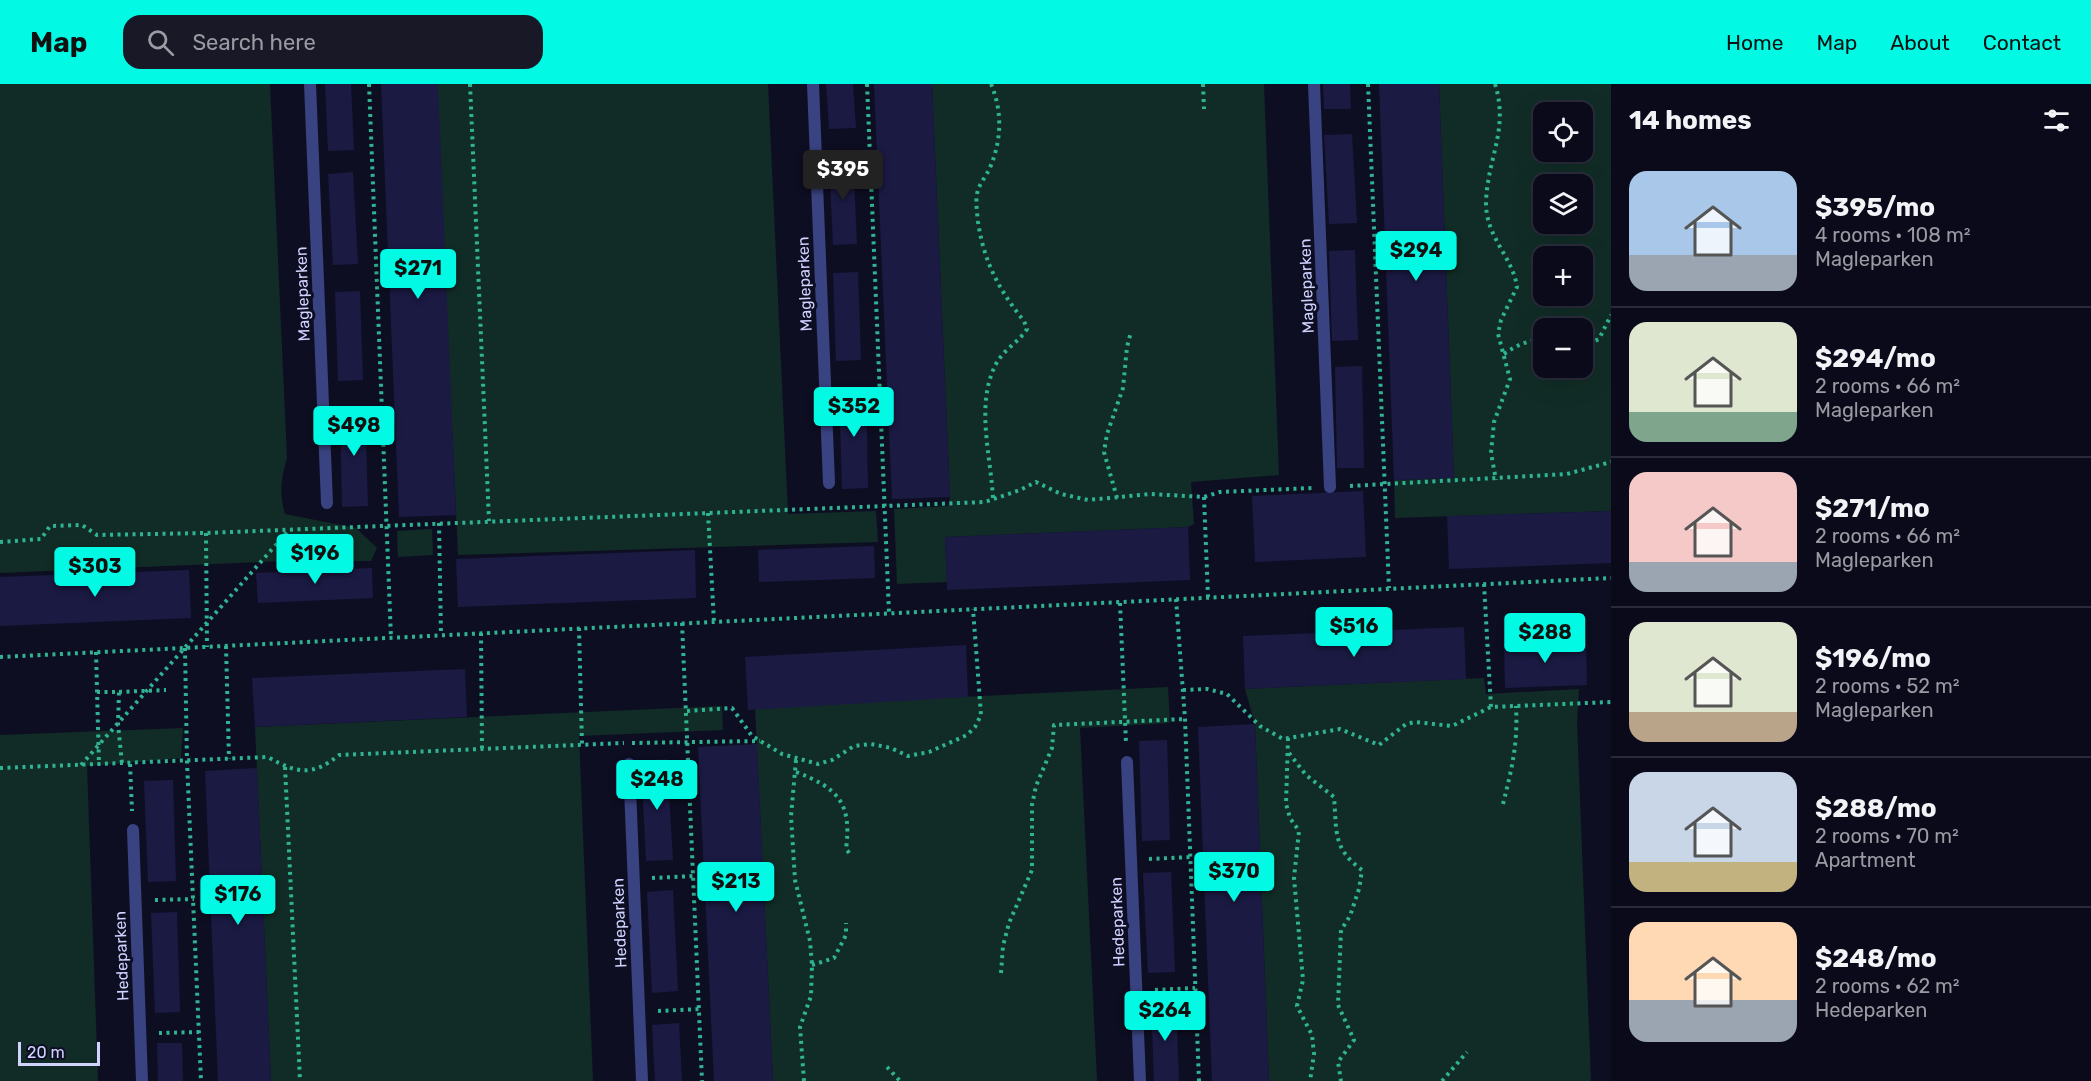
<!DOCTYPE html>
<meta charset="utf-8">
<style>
body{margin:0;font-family:Rubik,sans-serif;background:#181827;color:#f1f3f6;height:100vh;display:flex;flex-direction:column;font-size:22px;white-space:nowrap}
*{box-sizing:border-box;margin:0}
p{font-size:20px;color:#999aa2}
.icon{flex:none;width:33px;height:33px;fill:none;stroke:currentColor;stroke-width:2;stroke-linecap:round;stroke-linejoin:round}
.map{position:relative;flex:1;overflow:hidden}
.panel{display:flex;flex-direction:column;background:#0a0a1a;width:480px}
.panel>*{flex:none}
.tools{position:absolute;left:1533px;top:18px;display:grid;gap:12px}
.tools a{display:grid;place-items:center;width:60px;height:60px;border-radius:12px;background:#0a0a1a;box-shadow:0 6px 24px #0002,0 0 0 2px #2a2b39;font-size:30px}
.scale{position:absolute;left:18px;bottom:15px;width:82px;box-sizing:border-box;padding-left:6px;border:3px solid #d0d3ff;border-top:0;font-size:16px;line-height:21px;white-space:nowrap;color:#d0d3ff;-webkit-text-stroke:4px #0e0e23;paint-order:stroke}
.price{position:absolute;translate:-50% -51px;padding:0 14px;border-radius:6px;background:#02f9e4;color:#111;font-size:20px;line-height:39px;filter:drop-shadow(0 2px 3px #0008)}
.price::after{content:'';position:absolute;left:50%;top:36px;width:18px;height:14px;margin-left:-9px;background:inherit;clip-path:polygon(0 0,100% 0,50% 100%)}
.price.active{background:#222;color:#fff}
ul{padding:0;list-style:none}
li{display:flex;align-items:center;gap:18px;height:150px;padding:0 18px}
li+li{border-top:2px solid #2a2b39}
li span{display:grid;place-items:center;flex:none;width:168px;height:120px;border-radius:18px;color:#555}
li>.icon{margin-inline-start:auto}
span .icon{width:72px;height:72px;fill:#fffc;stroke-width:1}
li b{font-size:26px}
h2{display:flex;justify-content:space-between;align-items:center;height:72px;padding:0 18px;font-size:26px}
header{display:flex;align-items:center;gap:36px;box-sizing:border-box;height:84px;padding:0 30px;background:#02f9e4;color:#111}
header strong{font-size:28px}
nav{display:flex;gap:33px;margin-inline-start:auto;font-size:21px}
.search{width:420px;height:54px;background:#181827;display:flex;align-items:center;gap:15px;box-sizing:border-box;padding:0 21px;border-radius:18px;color:#999aa2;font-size:22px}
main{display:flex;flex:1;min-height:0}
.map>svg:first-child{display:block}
.green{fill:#112c26;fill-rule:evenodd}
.building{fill:#1b1a43}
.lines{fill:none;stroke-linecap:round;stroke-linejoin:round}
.path{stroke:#2fb393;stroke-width:4;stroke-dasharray:3 4.5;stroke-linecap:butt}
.minor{stroke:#394381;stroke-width:12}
.labels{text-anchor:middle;stroke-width:6;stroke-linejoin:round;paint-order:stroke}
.street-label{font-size:16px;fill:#d0d3ff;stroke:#0e0e23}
</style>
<header>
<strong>Map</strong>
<div class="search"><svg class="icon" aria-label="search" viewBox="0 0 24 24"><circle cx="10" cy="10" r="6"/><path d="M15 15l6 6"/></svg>Search here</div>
<nav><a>Home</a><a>Map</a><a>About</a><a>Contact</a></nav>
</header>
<main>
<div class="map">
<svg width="1611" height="997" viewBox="0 0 1611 997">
<rect width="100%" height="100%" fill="#0e0e23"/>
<!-- green -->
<path class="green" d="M 0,0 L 270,0 L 287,374 C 281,395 279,409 285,430 L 356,444 L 377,464 L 371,477 L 283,477 L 0,489 Z
M 436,0 L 768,0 L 788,430 L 876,427 L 878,458 L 458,471 Z
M 932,0 L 1264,0 L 1279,391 L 1191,398 L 1194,440 L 1188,443 L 945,453 L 947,498 L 897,500 L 894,425 L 948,422 L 950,413 Z
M 1439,0 L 1611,0 L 1611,427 L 1395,434 L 1394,396 L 1454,394 ZM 1544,28 L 1582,28 L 1582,68 L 1544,68 ZM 1544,100 L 1582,100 L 1582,140 L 1544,140 ZM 1544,172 L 1582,172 L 1582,212 L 1544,212 ZM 1544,244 L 1582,244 L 1582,284 L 1544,284 Z
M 432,445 L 433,471 L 398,473 L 397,447 Z
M 1484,594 L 1486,610 L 1579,605 L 1577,638 L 1591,997 L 1269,997 L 1255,640 L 1245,605 Z
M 1168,603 L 1170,639 L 1080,644 L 1097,997 L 773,997 L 755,623 Z
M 722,622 L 723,646 L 579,652 L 593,997 L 271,997 L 255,643 Z
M 183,644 L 181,674 L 87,682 L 98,997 L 0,997 L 0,651 Z"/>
<!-- building -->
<path class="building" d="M 325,0 L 351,0 L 354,66 L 328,67 Z
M 381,0 L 438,0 L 456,431 L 399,433 Z
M 826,0 L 853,0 L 856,44 L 829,45 Z
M 874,0 L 932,0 L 950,413 L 892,415 Z
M 1323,0 L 1350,0 L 1351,25 L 1324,25 Z
M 1379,0 L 1439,0 L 1454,394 L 1394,396 Z
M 1352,50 L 1357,139 L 1329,140 L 1324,51 Z
M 853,73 L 857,160 L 833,161 L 829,74 Z
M 353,88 L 358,180 L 333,181 L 328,90 Z
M 1355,166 L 1358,256 L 1332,257 L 1329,167 Z
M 858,188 L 861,276 L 836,277 L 833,189 Z
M 360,207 L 363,296 L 338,297 L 335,208 Z
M 1362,282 L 1364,384 L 1337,384 L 1335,283 Z
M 866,303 L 868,404 L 842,405 L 839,304 Z
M 340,323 L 365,323 L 368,422 L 342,423 Z
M 1363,407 L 1366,473 L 1255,478 L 1252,412 Z
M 1611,427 L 1611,479 L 1449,485 L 1447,432 Z
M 1188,443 L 1190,496 L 947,506 L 945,453 Z
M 874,462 L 875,494 L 759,498 L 758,466 Z
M 695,466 L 696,514 L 458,523 L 456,475 Z
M 372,484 L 373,514 L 258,519 L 256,489 Z
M 189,486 L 191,534 L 0,542 L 0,493 Z
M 1464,543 L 1466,595 L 1245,605 L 1243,552 Z
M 1586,557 L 1587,601 L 1505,604 L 1504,560 Z
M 966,561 L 968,613 L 748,626 L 745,573 Z
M 465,585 L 467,633 L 255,643 L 252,594 Z
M 1255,640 L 1269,997 L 1212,997 L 1198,643 Z
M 1167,656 L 1170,756 L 1142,757 L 1139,657 Z
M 757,660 L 773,997 L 714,997 L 698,663 Z
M 667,675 L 673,776 L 646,777 L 641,677 Z
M 257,684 L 271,997 L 218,997 L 205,687 Z
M 173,696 L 176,797 L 148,798 L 144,697 Z
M 1171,788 L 1175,888 L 1148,889 L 1143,789 Z
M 673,806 L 678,907 L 652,909 L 647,808 Z
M 177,828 L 180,928 L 155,929 L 151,829 Z
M 1176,918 L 1179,997 L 1154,997 L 1151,919 Z
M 679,939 L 682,997 L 655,997 L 652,941 Z
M 157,959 L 182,959 L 183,997 L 158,997 Z"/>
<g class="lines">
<!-- path -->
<path class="path" d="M 369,0 L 391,554
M 470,0 L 489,437
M 867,0 L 889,529
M 991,0 C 1002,26 1002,54 991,81 C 988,90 981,97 978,106 C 975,116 977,127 978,138 C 984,178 999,206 1024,237 L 1027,245 C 1019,258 1003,266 996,280 C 975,320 991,372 993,415
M 1203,0 L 1204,25
M 1368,0 L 1389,504
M 1495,0 C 1509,45 1488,73 1486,117 C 1485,153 1513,173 1517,203 L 1501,236 L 1498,250 L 1510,295 L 1494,338 L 1491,369 L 1496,396
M 1582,263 L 1599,255 L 1611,231
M 1504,270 C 1517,261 1527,256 1544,256
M 1350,402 L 1567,390 L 1611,378
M 1204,413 L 1208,513
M 1117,414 L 1104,368 L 1107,350 L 1123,304 L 1127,263 L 1131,248
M 708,429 L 714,538
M 439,439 L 441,551
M 206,449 L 207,563
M 0,458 L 41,455 L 50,442 L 82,441 L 97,451 L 206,449 L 985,418 L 1020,406 L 1036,398 L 1061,410 L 1088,416 L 1151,410 L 1204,413 L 1220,408 L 1312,404
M 1484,500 L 1491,623
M 1176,515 L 1185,635 L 1199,997
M 1120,519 L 1126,659
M 682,539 L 702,997
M 579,544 L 582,661
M 481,549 L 482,665
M 226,562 L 229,675
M 185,564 L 187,678 L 201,997
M 96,568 L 99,681
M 0,573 L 1611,494
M 1183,606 L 1207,605 L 1227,610 L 1260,642 L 1283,655 L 1340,645 L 1379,661 L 1406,640 L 1415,638 L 1452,642 L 1491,623 L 1611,618
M 97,608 L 119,608 L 118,640 L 122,680
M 119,608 L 166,606
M 687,627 L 732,624 L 752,652 L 782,670 L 818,680 L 832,676 L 854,662 L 871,660 L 891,664 L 908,672 L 929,668 L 967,651 L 975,643 L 981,631 L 973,525
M 1288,654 L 1286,720 L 1290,734 L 1299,747 L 1294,794 L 1303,896 L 1297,922 L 1312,951 L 1314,970 L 1310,997
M 632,659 L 760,657
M 1289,669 L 1306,691 L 1334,713 C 1337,747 1332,764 1362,786 L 1359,805 L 1350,832 L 1341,846 L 1338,921 L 1354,956 L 1338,978 L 1341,997
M 796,676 L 791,732 L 795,796 L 810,857 L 812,881 L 811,912 L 800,943 L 804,997
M 130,680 L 132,727
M 81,681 L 289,446
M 285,683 L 300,997
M 0,684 L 268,673 C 296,689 312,693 339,671 L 624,659
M 796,688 C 838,704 852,719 846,765 L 850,770
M 1503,720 C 1512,684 1518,660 1516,622
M 1149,775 L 1190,773
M 652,794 L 694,792
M 155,816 L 194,815
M 812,881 L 834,874 L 846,851 L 846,839
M 1001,889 L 1003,862 L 1009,839 L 1032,786 L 1032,721 L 1036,702 L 1052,664 L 1054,641 L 1185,635
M 1155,906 L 1195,904
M 658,927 L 699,925
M 159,949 L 199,948
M 887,983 L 900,997
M 1442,997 L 1467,968"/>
<!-- minor -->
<path class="minor" d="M 310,0 L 327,419
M 813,0 L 829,399
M 1314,0 L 1330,403
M 1127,678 L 1140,997
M 629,680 L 642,997
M 133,746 L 142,997"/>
</g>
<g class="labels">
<!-- street labels -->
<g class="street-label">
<text transform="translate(804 200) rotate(-92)" y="6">Magleparken</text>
<text transform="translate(1306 202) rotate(-92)" y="6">Magleparken</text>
<text transform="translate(302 210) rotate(-92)" y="6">Magleparken</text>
<text transform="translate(1117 838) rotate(-92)" y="6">Hedeparken</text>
<text transform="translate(619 839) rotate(-92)" y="6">Hedeparken</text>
<text transform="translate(121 872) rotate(-92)" y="6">Hedeparken</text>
</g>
</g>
</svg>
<div class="tools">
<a><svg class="icon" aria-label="locate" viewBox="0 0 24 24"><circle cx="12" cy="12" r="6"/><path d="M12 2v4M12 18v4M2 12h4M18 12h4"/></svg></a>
<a><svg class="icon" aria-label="layers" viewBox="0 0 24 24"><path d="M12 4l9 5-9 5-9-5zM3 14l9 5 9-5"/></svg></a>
<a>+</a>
<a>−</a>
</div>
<div class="scale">20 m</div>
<b class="price active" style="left:843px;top:117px">$395</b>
<b class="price" style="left:1416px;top:198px">$294</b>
<b class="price" style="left:418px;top:216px">$271</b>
<b class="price" style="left:854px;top:354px">$352</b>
<b class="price" style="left:354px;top:373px">$498</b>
<b class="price" style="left:315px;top:501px">$196</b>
<b class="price" style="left:95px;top:514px">$303</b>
<b class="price" style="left:1354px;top:574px">$516</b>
<b class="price" style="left:1545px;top:580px">$288</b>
<b class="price" style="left:657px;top:727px">$248</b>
<b class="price" style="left:1234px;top:819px">$370</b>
<b class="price" style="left:736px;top:829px">$213</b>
<b class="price" style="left:238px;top:842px">$176</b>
<b class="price" style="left:1165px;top:958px">$264</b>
</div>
<section class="panel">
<h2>14 homes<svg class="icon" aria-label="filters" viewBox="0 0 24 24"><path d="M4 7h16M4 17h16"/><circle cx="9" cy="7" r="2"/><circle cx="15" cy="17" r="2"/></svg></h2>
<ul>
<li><span style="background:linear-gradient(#a9c7e8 70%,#9aa5b1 0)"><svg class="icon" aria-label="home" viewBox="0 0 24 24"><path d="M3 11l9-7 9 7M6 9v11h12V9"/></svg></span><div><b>$395/mo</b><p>4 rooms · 108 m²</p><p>Magleparken</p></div></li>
<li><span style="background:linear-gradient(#dfe7d0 75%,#7fa58c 0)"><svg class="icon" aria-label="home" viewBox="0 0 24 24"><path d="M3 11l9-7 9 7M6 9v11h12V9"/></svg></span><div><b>$294/mo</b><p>2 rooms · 66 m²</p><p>Magleparken</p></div></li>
<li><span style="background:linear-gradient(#f6c9c9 75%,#9aa5b1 0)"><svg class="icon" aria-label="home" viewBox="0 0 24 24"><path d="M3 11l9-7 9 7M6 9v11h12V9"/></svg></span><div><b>$271/mo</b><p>2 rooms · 66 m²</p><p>Magleparken</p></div></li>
<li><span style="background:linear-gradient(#dfe7d0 75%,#b9a48a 0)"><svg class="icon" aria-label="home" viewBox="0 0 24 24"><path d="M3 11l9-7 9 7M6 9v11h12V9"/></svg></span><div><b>$196/mo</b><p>2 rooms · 52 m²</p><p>Magleparken</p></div></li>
<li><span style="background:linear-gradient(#c9d6e8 75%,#c2b280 0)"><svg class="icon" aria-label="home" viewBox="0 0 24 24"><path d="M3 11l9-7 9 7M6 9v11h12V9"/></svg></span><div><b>$288/mo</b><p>2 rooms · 70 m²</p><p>Apartment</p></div></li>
<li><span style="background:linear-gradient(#ffd9b3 65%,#9aa5b1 0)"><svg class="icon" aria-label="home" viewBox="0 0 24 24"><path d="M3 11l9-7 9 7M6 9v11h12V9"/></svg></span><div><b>$248/mo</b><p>2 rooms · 62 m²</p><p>Hedeparken</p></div></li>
</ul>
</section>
</main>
